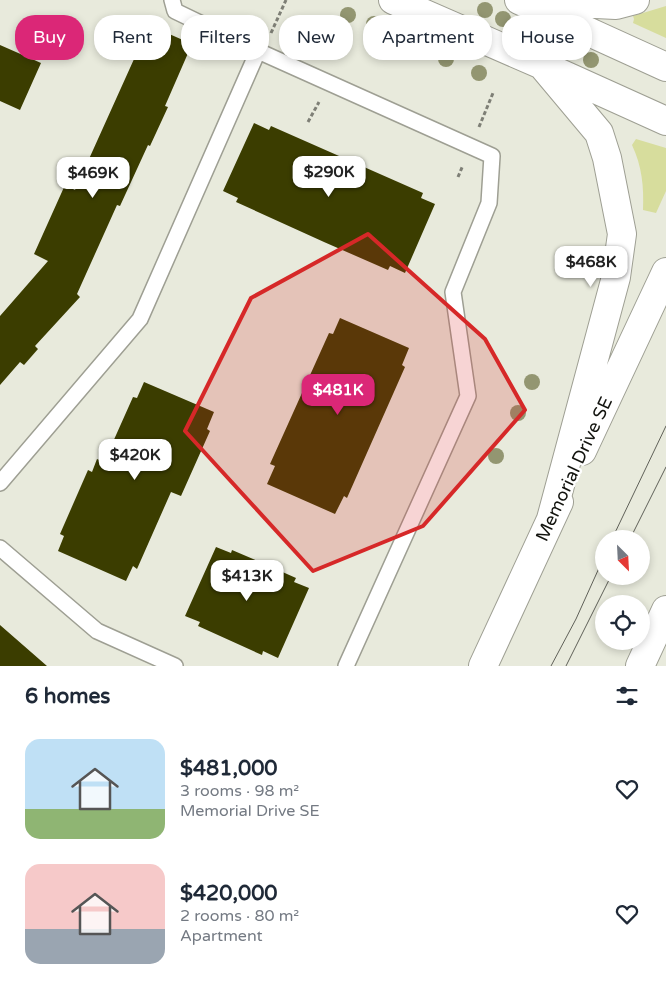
<!DOCTYPE html>
<meta charset="utf-8">
<style>
body{margin:0;font-family:"Varela Round",sans-serif;background:#f6f6f7;color:#1f2937;height:100vh;display:flex;flex-direction:column;font-size:19px;white-space:nowrap}
*{box-sizing:border-box;margin:0}
p{font-size:16px;color:#747a83}
.icon{flex:none;width:28px;height:28px;fill:none;stroke:currentColor;stroke-width:2;stroke-linecap:round;stroke-linejoin:round}
.map{position:relative;height:666px;overflow:hidden}
.sheet{display:flex;flex-direction:column;background:#fff;flex:1}
.sheet>*{flex:none}
.hud{position:absolute;left:15px;top:15px;width:636px;height:45px;display:flex;gap:10px}
.needle{width:32px;rotate:156deg}
.tools{position:absolute;left:595px;top:530px;display:grid;gap:10px}
.tools a{display:grid;place-items:center;width:55px;height:55px;border-radius:50%;background:#fff;box-shadow:0 2px 8px #0003;font-size:25px}
.price{position:absolute;translate:-50% -42px;padding:0 11px;border-radius:10px;background:#fff;color:#222;font-size:16px;line-height:32px;filter:drop-shadow(0 1px 2px #0008)}
.price::after{content:'';position:absolute;left:50%;top:30px;width:15px;height:11px;margin-left:-8px;background:inherit;clip-path:polygon(0 0,100% 0,50% 100%)}
.price.current{background:#db2777;color:#fff}
ul{padding:0;list-style:none}
li{display:flex;align-items:center;gap:15px;height:125px;padding:0 25px}
li span{display:grid;place-items:center;flex:none;width:140px;height:100px;border-radius:15px;color:#555}
li>.icon{margin-inline-start:auto}
span .icon{width:60px;height:60px;fill:#fffc;stroke-width:1}
li b{font-size:21px}
h2{display:flex;justify-content:space-between;align-items:center;height:60px;padding:0 25px;font-size:21px}
.tag{padding:0 18px;border-radius:20px;background:#fff;box-shadow:0 2px 8px #0003;font-size:18px;line-height:45px}
.tag.current{background:#db2777;color:#fff}
.map>svg:first-child{display:block}
.green{fill:#d7dd9d}
.building{fill:#3b3d00}
.lines{fill:none;stroke-linecap:round;stroke-linejoin:round}
.lane-casing{stroke:#9e9f93;stroke-width:18}
.secondary-casing{stroke:#9e9f93;stroke-width:30}
.path{stroke:#7e7f76;stroke-width:3;stroke-dasharray:4 2.5;stroke-linecap:butt}
.lane{stroke:#fff;stroke-width:15}
.secondary{stroke:#fff;stroke-width:28}
.tram{stroke:#5f6058;stroke-width:1}
.tree{fill:#939671}
.marked{fill:#d62828;fill-opacity:0.2;stroke:#d62828;stroke-width:4;stroke-linejoin:round}
.labels{text-anchor:middle;stroke-width:5;stroke-linejoin:round;paint-order:stroke}
.street-label{font-size:18px;fill:#13140f;stroke:#fff}
</style>
<div class="map">
<svg width="666" height="666" viewBox="0 0 666 666">
<rect width="100%" height="100%" fill="#e8eadc"/>
<!-- green -->
<path class="green" d="M 666,6 L 666,38 L 633,23 L 634,19 L 633,16 Z
M 636,139 L 666,148 L 666,191 L 656,213 L 643,210 C 644,187 642,166 632,145 Z"/>
<!-- building -->
<path class="building" d="M 151,26 L 192,44 L 165,106 L 168,107 L 150,146 L 148,145 L 120,206 L 117,205 L 77,294 L 80,297 L 35,346 L 38,349 L 24,365 L 20,362 L 0,385 L 0,316 L 48,261 L 34,254 L 65,185 L 75,190 L 139,48 L 141,49 Z
M 0,45 L 41,63 L 20,110 L 0,101 Z
M 254,123 L 269,130 L 271,126 L 423,193 L 421,198 L 435,204 L 405,273 L 390,266 L 388,270 L 324,242 L 236,202 L 238,198 L 223,191 Z
M 340,318 L 409,348 L 402,365 L 405,367 L 347,498 L 344,496 L 335,514 L 267,484 L 275,466 L 270,464 L 329,333 L 333,334 Z
M 144,382 L 214,412 L 207,429 L 210,431 L 181,496 L 171,492 L 137,569 L 133,566 L 126,581 L 58,551 L 64,536 L 60,534 L 88,470 L 92,472 L 97,459 L 104,462 L 133,397 L 137,398 Z
M 216,547 L 231,553 L 232,550 L 260,562 L 296,578 L 294,582 L 309,588 L 278,658 L 263,651 L 262,655 L 198,626 L 200,622 L 185,616 Z
M 0,625 L 47,666 L 0,666 Z"/>
<g class="lines">
<defs>
<path id="lane" d="M 172,0 L 175,11 L 258,51
M 0,483 L 140,319 L 258,51 L 492,156 L 489,203 L 453,292 L 468,396 L 346,666
M 0,548 L 97,631 L 175,666"/>
<path id="secondary" d="M 393,0 L 542,65 L 666,121
M 519,0 L 666,67
M 535,1 L 616,5 L 635,0
M 542,65 L 599,133 L 607,158 L 622,234 L 616,277 L 551,519
M 582,451 L 666,272
M 483,666 L 559,502
M 640,666 L 666,610"/>
</defs>
<!-- lane casing -->
<use href="#lane" class="lane-casing"/>
<!-- secondary casing -->
<use href="#secondary" class="secondary-casing"/>
<!-- path -->
<path class="path" d="M 271,33 L 286,0
M 308,122 L 319,102
M 479,127 L 493,93
M 458,177 L 463,165"/>
<!-- lane -->
<use href="#lane" class="lane"/>
<!-- secondary -->
<use href="#secondary" class="secondary"/>
<!-- tram -->
<path class="tram" d="M 612,539 L 666,426
M 630,539 L 666,467
M 551,666 L 576,619 L 604,557
M 566,666 L 611,576"/>
</g>
<!-- trees -->
<g class="tree">
<circle cx="485" cy="10" r="8"/>
<circle cx="348" cy="15" r="8"/>
<circle cx="503" cy="19" r="8"/>
<circle cx="374" cy="24" r="8"/>
<circle cx="530" cy="32" r="8"/>
<circle cx="410" cy="43" r="8"/>
<circle cx="560" cy="45" r="8"/>
<circle cx="446" cy="59" r="8"/>
<circle cx="591" cy="60" r="8"/>
<circle cx="479" cy="73" r="8"/>
<circle cx="532" cy="382" r="8"/>
<circle cx="518" cy="413" r="8"/>
<circle cx="496" cy="456" r="8"/>
</g>
<!-- marked area -->
<path class="marked" d="M 368,234 L 485,339 L 525,410 L 423,526 L 313,571 L 185,431 L 251,298 Z"/>
<g class="labels">
<!-- street labels -->
<g class="street-label">
<text transform="translate(574 469) rotate(-65)" y="6">Memorial Drive SE</text>
</g>
</g>
</svg>
<div class="tools">
<a><svg class="needle" viewBox="-14 -14 28 28"><path d="M0-13l5 13h-10z" fill="#e53935"/><path d="M0 13l5-13h-10z" fill="#747a83"/></svg></a>
<a><svg class="icon" aria-label="locate" viewBox="0 0 24 24"><circle cx="12" cy="12" r="6"/><path d="M12 2v4M12 18v4M2 12h4M18 12h4"/></svg></a>
</div>
<b class="price" style="left:329px;top:198px">$290K</b>
<b class="price" style="left:93px;top:199px">$469K</b>
<b class="price" style="left:591px;top:288px">$468K</b>
<b class="price current" style="left:338px;top:416px">$481K</b>
<b class="price" style="left:135px;top:481px">$420K</b>
<b class="price" style="left:247px;top:602px">$413K</b>
<div class="hud">
<a class="tag current">Buy</a>
<a class="tag">Rent</a>
<a class="tag">Filters</a>
<a class="tag">New</a>
<a class="tag">Apartment</a>
<a class="tag">House</a>
</div>
</div>
<section class="sheet">
<h2>6 homes<svg class="icon" aria-label="filters" viewBox="0 0 24 24"><path d="M4 7h16M4 17h16"/><circle cx="9" cy="7" r="2"/><circle cx="15" cy="17" r="2"/></svg></h2>
<ul>
<li><span style="background:linear-gradient(#bfe0f5 70%,#8fb573 0)"><svg class="icon" aria-label="home" viewBox="0 0 24 24"><path d="M3 11l9-7 9 7M6 9v11h12V9"/></svg></span><div><b>$481,000</b><p>3 rooms · 98 m²</p><p>Memorial Drive SE</p></div><svg class="icon" aria-label="heart" viewBox="0 0 24 24"><path d="M12 20l-8-8c-3-5 5-10 8-4 3-6 11-1 8 4z"/></svg></li>
<li><span style="background:linear-gradient(#f6c9c9 65%,#9aa5b1 0)"><svg class="icon" aria-label="home" viewBox="0 0 24 24"><path d="M3 11l9-7 9 7M6 9v11h12V9"/></svg></span><div><b>$420,000</b><p>2 rooms · 80 m²</p><p>Apartment</p></div><svg class="icon" aria-label="heart" viewBox="0 0 24 24"><path d="M12 20l-8-8c-3-5 5-10 8-4 3-6 11-1 8 4z"/></svg></li>
</ul>
</section>
